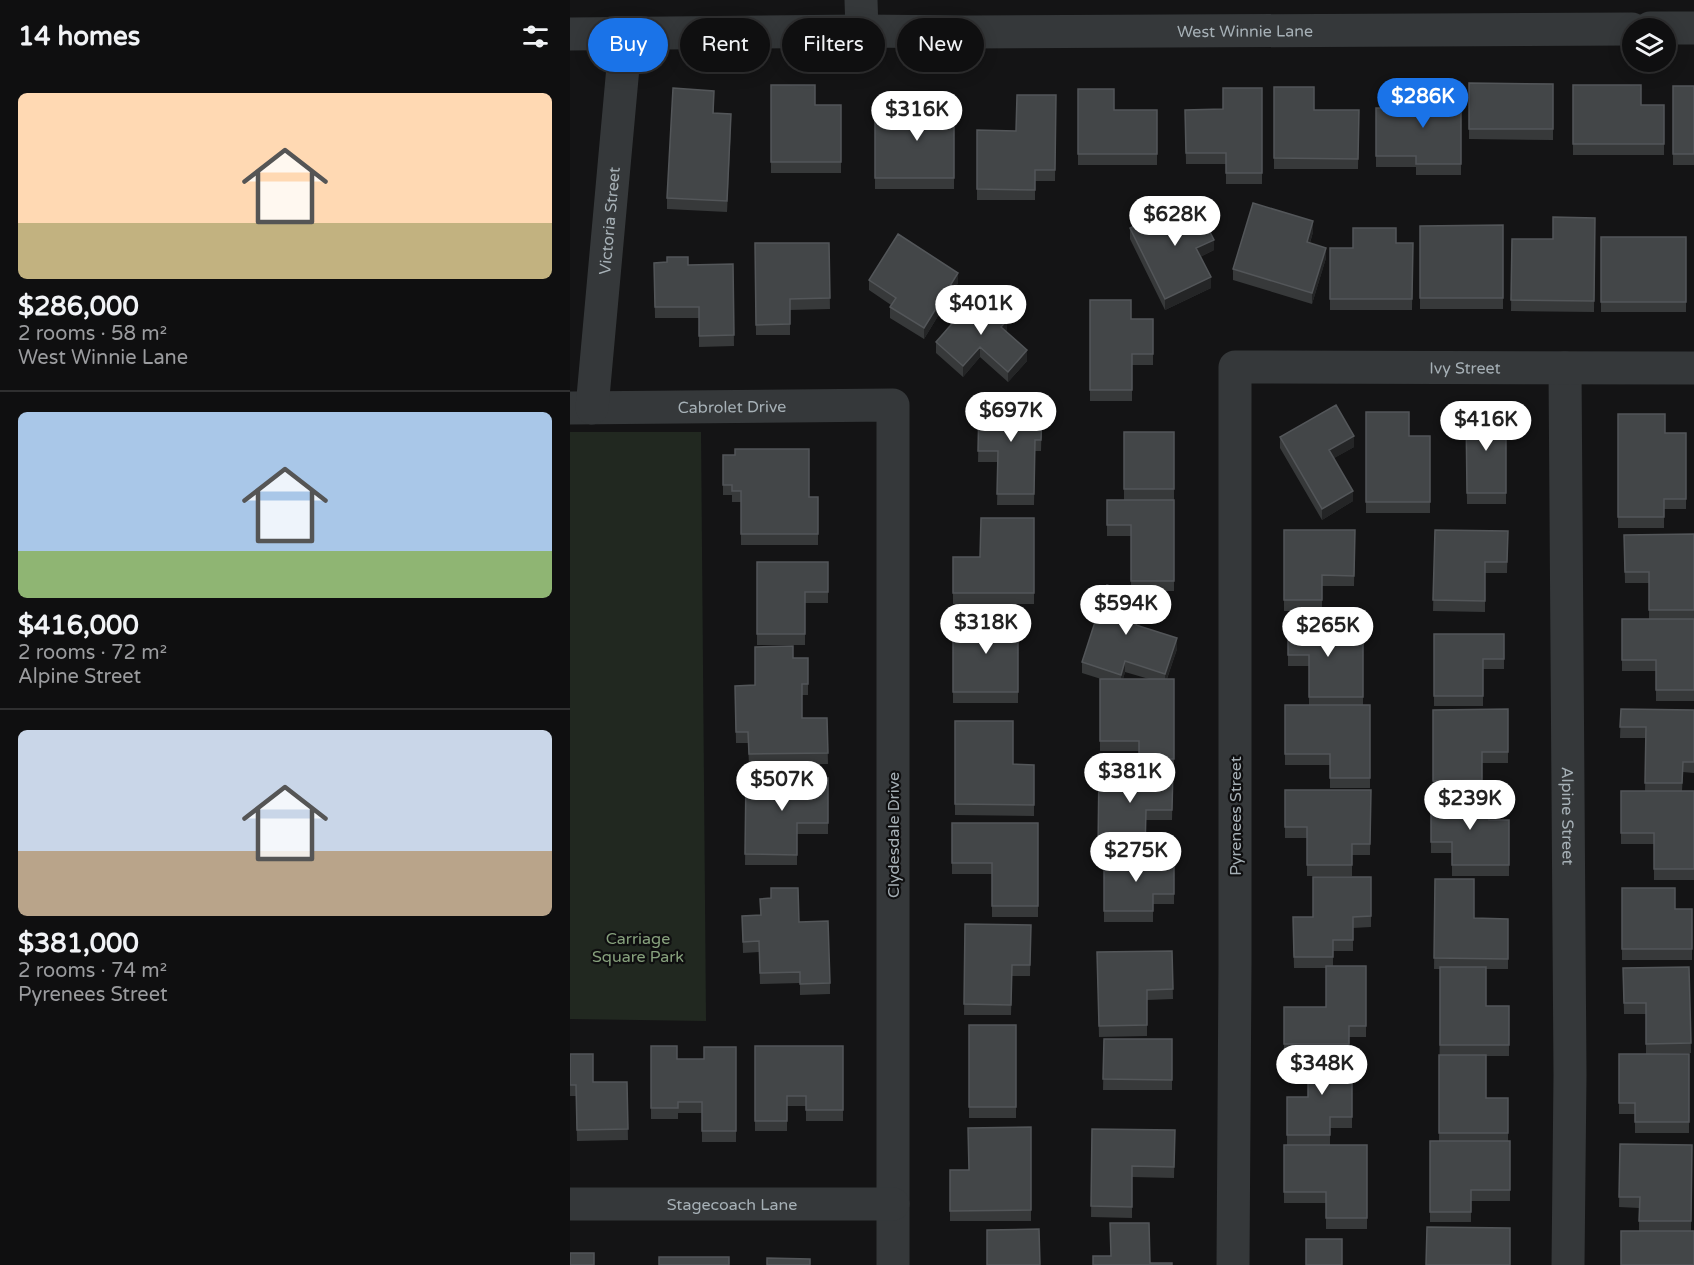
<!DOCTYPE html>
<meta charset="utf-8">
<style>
body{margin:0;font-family:"Varela Round",sans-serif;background:#181819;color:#f1f3f6;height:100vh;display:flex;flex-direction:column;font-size:22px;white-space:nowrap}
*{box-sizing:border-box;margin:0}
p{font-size:20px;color:#9b9c9f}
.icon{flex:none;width:33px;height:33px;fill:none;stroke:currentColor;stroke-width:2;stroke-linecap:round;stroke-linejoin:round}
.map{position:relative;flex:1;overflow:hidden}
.panel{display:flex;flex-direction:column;background:#0f0f10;width:570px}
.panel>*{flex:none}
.guide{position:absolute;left:18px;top:18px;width:570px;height:54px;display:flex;gap:12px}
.controls{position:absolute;left:1052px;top:18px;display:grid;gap:12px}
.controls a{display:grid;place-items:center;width:54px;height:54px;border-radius:50%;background:#0f0f10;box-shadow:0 3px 15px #0003,0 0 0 2px #2f2f30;font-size:30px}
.price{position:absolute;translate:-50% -51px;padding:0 14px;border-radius:21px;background:#fff;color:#222;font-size:20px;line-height:39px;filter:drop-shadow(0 2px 3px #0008)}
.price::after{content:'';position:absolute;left:50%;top:36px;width:18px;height:14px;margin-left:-9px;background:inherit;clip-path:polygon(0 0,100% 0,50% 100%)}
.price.active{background:#1a73e8;color:#fff}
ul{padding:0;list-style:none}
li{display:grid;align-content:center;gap:12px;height:318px;padding:0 18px}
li+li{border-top:2px solid #2f2f30}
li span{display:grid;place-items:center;height:186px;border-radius:9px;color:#555}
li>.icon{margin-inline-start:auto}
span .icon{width:108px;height:108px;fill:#fffc;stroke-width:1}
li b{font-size:26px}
h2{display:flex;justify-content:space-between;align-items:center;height:72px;padding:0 18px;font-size:26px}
.pill{padding:0 21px;border-radius:27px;background:#0f0f10;box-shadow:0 3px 15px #0003,0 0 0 2px #2f2f30;font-size:21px;line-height:54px}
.pill.active{background:#1a73e8;color:#fff}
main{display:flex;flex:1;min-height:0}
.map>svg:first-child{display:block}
.green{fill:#212820}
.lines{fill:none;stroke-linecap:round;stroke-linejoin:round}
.minor{stroke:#35383a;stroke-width:33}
.wall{fill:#37393a;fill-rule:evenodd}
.shaded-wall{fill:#242526}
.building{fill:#434648;stroke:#535659;stroke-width:1.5}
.labels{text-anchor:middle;stroke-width:4.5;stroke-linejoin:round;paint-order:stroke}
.street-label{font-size:16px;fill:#a6b0b6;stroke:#0f0f10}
.park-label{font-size:16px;fill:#87a17d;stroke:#0f0f10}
</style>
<main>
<section class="panel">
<h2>14 homes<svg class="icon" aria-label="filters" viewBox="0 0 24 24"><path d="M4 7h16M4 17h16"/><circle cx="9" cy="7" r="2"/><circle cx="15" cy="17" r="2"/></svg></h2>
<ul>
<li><span style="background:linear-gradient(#ffd9b3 70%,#c2b280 0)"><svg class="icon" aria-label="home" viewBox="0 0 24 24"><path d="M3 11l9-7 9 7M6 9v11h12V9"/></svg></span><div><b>$286,000</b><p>2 rooms · 58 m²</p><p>West Winnie Lane</p></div></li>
<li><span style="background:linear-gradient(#a9c7e8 75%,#8fb573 0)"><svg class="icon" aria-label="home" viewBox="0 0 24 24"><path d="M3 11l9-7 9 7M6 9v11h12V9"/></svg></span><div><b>$416,000</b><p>2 rooms · 72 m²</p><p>Alpine Street</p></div></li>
<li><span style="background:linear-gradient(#c9d6e8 65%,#b9a48a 0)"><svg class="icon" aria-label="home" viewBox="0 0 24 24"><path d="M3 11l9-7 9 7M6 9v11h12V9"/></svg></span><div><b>$381,000</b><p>2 rooms · 74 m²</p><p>Pyrenees Street</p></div></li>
</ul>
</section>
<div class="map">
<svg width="1124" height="1265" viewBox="0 0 1124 1265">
<rect width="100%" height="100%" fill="#141415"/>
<!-- green -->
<path class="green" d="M 0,432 L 131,432 L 136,1021 L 0,1019 Z"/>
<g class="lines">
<!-- minor -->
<g class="minor">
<path d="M 291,0 L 292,31"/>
<path d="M 1080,28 L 1124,28"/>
<path id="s1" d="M 0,34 L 292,31 L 395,32 L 1062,29"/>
<path id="s2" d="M 995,368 L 1000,1075 L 998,1265"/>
<path id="s3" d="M 0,408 L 323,405 L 323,1265"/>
<path id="s4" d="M 22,408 L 56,34"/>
<path id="s5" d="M 0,1204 L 323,1204"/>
<path id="s6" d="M 663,1265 L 665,965 L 665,367 L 1124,368"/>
</g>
</g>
<!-- wall -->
<path class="wall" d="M 899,83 L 983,84 L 983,140 L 899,139 Z
M 201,85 L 245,105 L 271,105 L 271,173 L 201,173 Z
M 1003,85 L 1071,105 L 1094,105 L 1094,155 L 1003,155 Z
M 1103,86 L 1124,86 L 1124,165 L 1103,165 Z
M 704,87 L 744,110 L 789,110 L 788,169 L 704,169 Z
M 692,88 L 692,184 L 656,184 L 656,164 L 616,164 L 615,110 L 653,109 Z
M 508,89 L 544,110 L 587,110 L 587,165 L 508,165 Z
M 891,89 L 891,175 L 846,175 L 846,167 L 806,167 L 806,108 L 851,108 Z
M 486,95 L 485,181 L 465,181 L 465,200 L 407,200 L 407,130 L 446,131 Z
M 384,97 L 384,189 L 305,189 L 305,117 L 345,117 Z
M 144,101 L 144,113 L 161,125 L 157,212 L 97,209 L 97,198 Z
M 1025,218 L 1024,312 L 941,311 L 942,239 L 983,239 Z
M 933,225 L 933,309 L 850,309 L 850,226 Z
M 560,228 L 644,250 L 630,257 L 641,288 L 595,310 L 560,239 Z
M 743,232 L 740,243 L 756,258 L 742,304 L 663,280 L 663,269 Z
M 1031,237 L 1116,237 L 1116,312 L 1031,312 Z
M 185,243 L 259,243 L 260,309 L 220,310 L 220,335 L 186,335 Z
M 826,243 L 843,243 L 842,310 L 760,310 L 760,248 L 783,248 Z
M 84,263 L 118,265 L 163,264 L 164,346 L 129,347 L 129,318 L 85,318 Z
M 299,280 L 388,283 L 354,339 L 320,318 L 320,307 L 321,305 L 299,290 Z
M 520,300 L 561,319 L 583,319 L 583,365 L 562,365 L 562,401 L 520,401 Z
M 437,331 L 436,332 L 457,361 L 438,382 L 410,357 L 393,377 L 366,353 L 366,342 Z
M 409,404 L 435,404 L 463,414 L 472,414 L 471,451 L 465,451 L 464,505 L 427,505 L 428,462 L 408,462 Z
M 796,412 L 839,436 L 860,436 L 860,513 L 796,513 Z
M 896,412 L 936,412 L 936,504 L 897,504 Z
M 1048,414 L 1095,433 L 1116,433 L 1116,509 L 1094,509 L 1094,528 L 1048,528 Z
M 554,432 L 604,432 L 604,500 L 554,500 Z
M 710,437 L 784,447 L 764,458 L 783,501 L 752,520 L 710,448 Z
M 153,455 L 239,497 L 248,497 L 248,545 L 171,545 L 171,502 L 162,502 L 162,495 L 153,495 Z
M 537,500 L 604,500 L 604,591 L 561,591 L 561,536 L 537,536 Z
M 464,518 L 464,604 L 383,604 L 383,557 L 410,557 Z
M 714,530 L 785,530 L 784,586 L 752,586 L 752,611 L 714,611 Z
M 865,530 L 938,531 L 937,573 L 915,573 L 915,612 L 863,611 Z
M 1124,534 L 1124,701 L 1086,701 L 1086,671 L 1052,671 L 1052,619 L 1079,619 L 1079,583 L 1055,583 L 1054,535 Z
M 187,562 L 258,562 L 258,603 L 235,603 L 235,645 L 187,645 Z
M 575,609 L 569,626 L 607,649 L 597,679 L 604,679 L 604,770 L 603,770 L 602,820 L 576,820 L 575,858 L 604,858 L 604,904 L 583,904 L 583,922 L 534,922 L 534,861 L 528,861 L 529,766 L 569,767 L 569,751 L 530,751 L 530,679 L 531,679 L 512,673 L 512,662 ZM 555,672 L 579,679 L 553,679 Z
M 718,616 L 752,636 L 793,636 L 793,705 L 800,705 L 800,788 L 760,788 L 760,765 L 715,765 L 715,705 L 739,705 L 739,666 L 718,666 Z
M 383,618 L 448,618 L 448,703 L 383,703 Z
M 864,634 L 934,634 L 934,669 L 913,669 L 913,706 L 864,706 Z
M 223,658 L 238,658 L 238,695 L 232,695 L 232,718 L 257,718 L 258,764 L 179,765 L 178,743 L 166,743 L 165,686 L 185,685 Z
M 938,709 L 938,763 L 912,763 L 912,791 L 863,792 L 863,710 Z
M 1051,709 L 1124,710 L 1124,773 L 1113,772 L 1112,791 L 1124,791 L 1124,880 L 1084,880 L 1084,844 L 1051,844 L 1051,791 L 1075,791 L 1076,738 L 1050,738 Z
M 385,721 L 443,764 L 464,765 L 464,816 L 385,815 Z
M 176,777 L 258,778 L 258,834 L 227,834 L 227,865 L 175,865 Z
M 715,790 L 801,790 L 800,855 L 782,855 L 782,876 L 737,876 L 737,838 L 715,838 Z
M 861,798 L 919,820 L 939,820 L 939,876 L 882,876 L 882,853 L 861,853 Z
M 382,823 L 468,823 L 468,917 L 422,917 L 422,874 L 382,874 Z
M 801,877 L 801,927 L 783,928 L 783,951 L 763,951 L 763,966 L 796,966 L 796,1037 L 779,1037 L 779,1055 L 714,1055 L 714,1007 L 756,1007 L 756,968 L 724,968 L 723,917 L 743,917 Z
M 865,879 L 904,918 L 938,919 L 938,969 L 916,969 L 916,1006 L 939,1006 L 939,1056 L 916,1056 L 916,1098 L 938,1098 L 938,1141 L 940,1141 L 940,1201 L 901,1201 L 901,1222 L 860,1222 L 860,1141 L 869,1141 L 870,969 L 864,969 Z
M 1052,888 L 1105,909 L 1122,909 L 1122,960 L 1052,960 Z
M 190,899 L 229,922 L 260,983 L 260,994 L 230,995 L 230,983 L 190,984 L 189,952 L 173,953 L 172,916 L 190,915 Z
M 395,924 L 461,925 L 460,976 L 442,976 L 441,1015 L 394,1015 Z
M 602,951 L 603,999 L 577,1000 L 577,1036 L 529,1037 L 527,952 Z
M 1119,967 L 1121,1053 L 1076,1054 L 1076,1014 L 1054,1014 L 1053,968 Z
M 399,1025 L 446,1025 L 446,1118 L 399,1118 Z
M 534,1039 L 602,1039 L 602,1090 L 533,1090 Z
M 81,1046 L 107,1059 L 134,1059 L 166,1047 L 166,1142 L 132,1142 L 132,1113 L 108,1113 L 108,1119 L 81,1119 Z
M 185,1046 L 273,1046 L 273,1121 L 236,1121 L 236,1106 L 217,1106 L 217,1131 L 185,1131 Z
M 0,1054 L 23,1082 L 57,1082 L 58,1140 L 7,1141 L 6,1096 L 0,1096 Z
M 1049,1054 L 1119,1054 L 1119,1133 L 1065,1133 L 1065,1114 L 1049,1114 Z
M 782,1055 L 782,1128 L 760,1128 L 760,1145 L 717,1145 L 717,1097 L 738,1097 Z
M 461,1127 L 461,1221 L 380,1221 L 380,1170 L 398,1170 Z
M 522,1129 L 605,1130 L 604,1178 L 562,1177 L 562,1218 L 521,1217 Z
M 1050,1144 L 1122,1145 L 1121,1231 L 1069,1231 L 1069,1208 L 1049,1207 Z
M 714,1145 L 797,1145 L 797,1229 L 756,1229 L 756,1203 L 714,1203 Z"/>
<!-- shaded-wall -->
<path class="shaded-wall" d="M 161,114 L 161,125 L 157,212 L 157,201 Z
M 743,221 L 743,232 L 737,252 L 737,242 Z
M 644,240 L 644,250 L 626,259 L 626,248 Z
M 756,248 L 756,258 L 742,304 L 742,293 Z
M 388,273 L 388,283 L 354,339 L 354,328 Z
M 641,277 L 641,288 L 595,310 L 595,299 Z
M 437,320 L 437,331 L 431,338 L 431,327 Z
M 410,347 L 410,357 L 393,377 L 393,366 Z
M 457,350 L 457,361 L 438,382 L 438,372 Z
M 784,436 L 784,447 L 759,461 L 759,450 Z
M 783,491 L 783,501 L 752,520 L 752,509 Z
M 575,598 L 575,609 L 566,636 L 566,625 Z
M 607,638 L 607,649 L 595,684 L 595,674 Z
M 555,661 L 555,672 L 551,686 L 551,675 Z"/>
<!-- building -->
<path class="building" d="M 899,83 L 983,84 L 983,129 L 899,129 Z
M 201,85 L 245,85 L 245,105 L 271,105 L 271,162 L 201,162 Z
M 1003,85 L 1071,85 L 1071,105 L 1094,105 L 1094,144 L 1003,144 Z
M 1103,86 L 1124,86 L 1124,154 L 1103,154 Z
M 704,87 L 744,87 L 744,110 L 789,110 L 788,159 L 704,158 Z
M 103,88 L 144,91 L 143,113 L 161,114 L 157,201 L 97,198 Z
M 653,88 L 692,88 L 692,173 L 656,173 L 656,153 L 616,153 L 615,110 L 653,109 Z
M 508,89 L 544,89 L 544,110 L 587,110 L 587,154 L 508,154 Z
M 851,89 L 891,89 L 891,164 L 846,164 L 846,156 L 806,156 L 806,108 L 851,108 Z
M 447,95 L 486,95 L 485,170 L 465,170 L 465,190 L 407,189 L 407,130 L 446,131 Z
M 345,97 L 384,97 L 384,178 L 305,178 L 305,117 L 345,117 Z
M 622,197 L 644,240 L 626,248 L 641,277 L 595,299 L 560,228 Z
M 683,203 L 743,221 L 737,242 L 756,248 L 742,293 L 663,269 Z
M 983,217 L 1025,218 L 1024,301 L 941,300 L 942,239 L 983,239 Z
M 933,225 L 933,298 L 850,298 L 850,226 Z
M 783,228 L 826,228 L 826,243 L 843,243 L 842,299 L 760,299 L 760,248 L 783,248 Z
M 328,234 L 388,273 L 354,328 L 320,307 L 326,298 L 299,280 Z
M 1031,237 L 1116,237 L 1116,302 L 1031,302 Z
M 185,243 L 259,243 L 260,298 L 220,299 L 220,324 L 186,325 Z
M 97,257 L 118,257 L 118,265 L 163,264 L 164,335 L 129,336 L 129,307 L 85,307 L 84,263 L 97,262 Z
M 407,295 L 437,320 L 431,327 L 457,350 L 438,372 L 410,347 L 393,366 L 366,342 Z
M 520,300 L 561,300 L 561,319 L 583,319 L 583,354 L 562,354 L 562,390 L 520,390 Z
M 435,399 L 463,399 L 463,414 L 472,414 L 471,440 L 465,440 L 464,494 L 427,494 L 428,451 L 408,451 L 409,404 L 435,404 Z
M 766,405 L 784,436 L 759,450 L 783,491 L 752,509 L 710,437 Z
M 796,412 L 839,412 L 839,436 L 860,436 L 860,502 L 796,502 Z
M 896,412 L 936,412 L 936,493 L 897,493 Z
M 1048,414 L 1095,414 L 1095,433 L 1116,433 L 1116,499 L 1094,499 L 1094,517 L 1048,517 Z
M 554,432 L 604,432 L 604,489 L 554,489 Z
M 165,449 L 239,449 L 239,497 L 248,497 L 248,534 L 171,534 L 171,491 L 162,491 L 162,485 L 153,485 L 153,455 L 165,455 Z
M 537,500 L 604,500 L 604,581 L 561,581 L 561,525 L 537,525 Z
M 411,518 L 464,518 L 464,593 L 383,593 L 383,557 L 410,557 Z
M 714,530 L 785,530 L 784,576 L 752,575 L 752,600 L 714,600 Z
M 865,530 L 938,531 L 937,562 L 915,562 L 915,601 L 863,600 Z
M 1124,534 L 1124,610 L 1079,610 L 1079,572 L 1055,572 L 1054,535 Z
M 187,562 L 258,562 L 258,592 L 235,592 L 235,634 L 187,634 Z
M 537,585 L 575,598 L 566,625 L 607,638 L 595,674 L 555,661 L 551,675 L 512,662 Z
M 718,616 L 752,616 L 752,636 L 793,636 L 793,697 L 739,697 L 739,655 L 718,655 Z
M 383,618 L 448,618 L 448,692 L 383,692 Z
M 1052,619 L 1124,619 L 1124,690 L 1086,690 L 1086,660 L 1052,660 Z
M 864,634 L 934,634 L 934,659 L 913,659 L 913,696 L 864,696 Z
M 223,646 L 223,658 L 238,658 L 238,684 L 232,684 L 232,718 L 257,718 L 258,753 L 179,754 L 178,732 L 166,732 L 165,686 L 185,685 L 185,647 Z
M 530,679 L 604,679 L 604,759 L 569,759 L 569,741 L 530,741 Z
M 715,705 L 800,705 L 800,778 L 760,778 L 760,754 L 715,754 Z
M 938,709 L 938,752 L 912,752 L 912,780 L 863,781 L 863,710 Z
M 1051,709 L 1124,710 L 1124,762 L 1113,762 L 1112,783 L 1075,783 L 1076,727 L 1050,727 Z
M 385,721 L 443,721 L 443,764 L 464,765 L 464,805 L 385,804 Z
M 529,766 L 603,768 L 602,810 L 576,810 L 575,851 L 528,850 Z
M 176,777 L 258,778 L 258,823 L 227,823 L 227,855 L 175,854 Z
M 715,790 L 801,790 L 800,844 L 782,844 L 782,865 L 737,865 L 737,827 L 715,827 Z
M 1051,791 L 1124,791 L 1124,869 L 1084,869 L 1084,833 L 1051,833 Z
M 861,798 L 919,798 L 919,820 L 939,820 L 939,865 L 882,865 L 882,842 L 861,842 Z
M 382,823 L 468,823 L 468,906 L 422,906 L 422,863 L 382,863 Z
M 534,858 L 604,858 L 604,894 L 583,894 L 583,911 L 534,911 Z
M 743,877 L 801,877 L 801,916 L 783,917 L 783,940 L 763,940 L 763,957 L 724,957 L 723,917 L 743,917 Z
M 865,879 L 904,879 L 904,918 L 938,919 L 938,959 L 864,958 Z
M 201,888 L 228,888 L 229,922 L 258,921 L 260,983 L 230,984 L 230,972 L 190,973 L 189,941 L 173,942 L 172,916 L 191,915 L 190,899 L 201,898 Z
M 1052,888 L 1105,888 L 1105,909 L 1122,909 L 1122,949 L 1052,949 Z
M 395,924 L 461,925 L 460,965 L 442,965 L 441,1005 L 394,1004 Z
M 602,951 L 603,989 L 577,990 L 577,1025 L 529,1026 L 527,952 Z
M 756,966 L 796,966 L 796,1026 L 779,1026 L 779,1044 L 714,1044 L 714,1007 L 756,1007 Z
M 870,967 L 916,967 L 916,1006 L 939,1006 L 939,1045 L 870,1045 Z
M 1119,967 L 1121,1043 L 1076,1044 L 1076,1003 L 1054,1003 L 1053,968 Z
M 399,1025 L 446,1025 L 446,1107 L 399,1107 Z
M 534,1039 L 602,1039 L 602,1080 L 533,1079 Z
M 81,1046 L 107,1046 L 107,1059 L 134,1059 L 134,1047 L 166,1047 L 166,1131 L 132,1131 L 132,1102 L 108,1102 L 108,1108 L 81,1108 Z
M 185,1046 L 273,1046 L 273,1110 L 236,1110 L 236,1096 L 217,1096 L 217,1121 L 185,1121 Z
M 0,1054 L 23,1054 L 23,1082 L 57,1082 L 58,1129 L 7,1130 L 6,1085 L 0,1085 Z
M 1049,1054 L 1119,1054 L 1119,1122 L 1065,1122 L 1065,1103 L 1049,1103 Z
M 738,1055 L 782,1055 L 782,1117 L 760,1117 L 760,1135 L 717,1135 L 717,1097 L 738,1097 Z
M 869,1055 L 916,1055 L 916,1098 L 938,1098 L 938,1133 L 869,1133 Z
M 461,1127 L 461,1210 L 380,1211 L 380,1170 L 399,1170 L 398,1128 Z
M 522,1129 L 605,1130 L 604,1167 L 562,1166 L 562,1207 L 521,1206 Z
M 860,1141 L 940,1141 L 940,1190 L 901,1190 L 901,1212 L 860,1212 Z
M 1050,1144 L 1122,1145 L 1121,1221 L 1069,1221 L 1070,1197 L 1049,1197 Z
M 714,1145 L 797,1145 L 797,1218 L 756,1218 L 756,1192 L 714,1192 Z
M 540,1223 L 579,1223 L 580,1263 L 602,1263 L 602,1265 L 523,1265 L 523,1256 L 541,1256 Z
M 857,1227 L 940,1228 L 940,1265 L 856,1265 Z
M 469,1229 L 470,1265 L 417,1265 L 417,1230 Z
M 1051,1231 L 1124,1231 L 1124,1265 L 1051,1265 Z
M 736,1239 L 772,1239 L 772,1265 L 736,1265 Z
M 0,1253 L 24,1253 L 24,1265 L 0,1265 Z
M 89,1257 L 159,1257 L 159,1265 L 89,1265 Z
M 197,1258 L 240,1259 L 240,1265 L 197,1265 Z"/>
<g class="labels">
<!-- street labels -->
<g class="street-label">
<text dy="6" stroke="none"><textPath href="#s1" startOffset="675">West Winnie Lane</textPath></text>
<text dy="6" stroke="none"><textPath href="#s4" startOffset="188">Victoria Street</textPath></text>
<text dy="6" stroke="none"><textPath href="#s6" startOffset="1128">Ivy Street</textPath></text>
<text dy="6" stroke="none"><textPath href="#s3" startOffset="162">Cabrolet Drive</textPath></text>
<text transform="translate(665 816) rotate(-90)" y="6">Pyrenees Street</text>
<text dy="6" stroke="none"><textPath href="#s2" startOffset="448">Alpine Street</textPath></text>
<text transform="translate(323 835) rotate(-90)" y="6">Clydesdale Drive</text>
<text dy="6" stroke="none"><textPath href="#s5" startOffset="162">Stagecoach Lane</textPath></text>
</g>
<!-- park labels -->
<g class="park-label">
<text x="68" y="944">Carriage<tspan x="68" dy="18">Square Park</tspan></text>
</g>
</g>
</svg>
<div class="controls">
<a><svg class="icon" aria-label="layers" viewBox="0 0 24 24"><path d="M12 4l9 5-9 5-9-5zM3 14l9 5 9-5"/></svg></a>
</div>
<b class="price active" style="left:853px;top:129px">$286K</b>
<b class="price" style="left:347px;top:142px">$316K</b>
<b class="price" style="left:605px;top:247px">$628K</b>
<b class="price" style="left:411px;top:336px">$401K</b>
<b class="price" style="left:441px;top:443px">$697K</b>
<b class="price" style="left:916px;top:452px">$416K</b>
<b class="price" style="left:556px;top:636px">$594K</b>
<b class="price" style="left:416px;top:655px">$318K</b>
<b class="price" style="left:758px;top:658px">$265K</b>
<b class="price" style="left:560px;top:804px">$381K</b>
<b class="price" style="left:212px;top:812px">$507K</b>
<b class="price" style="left:900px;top:831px">$239K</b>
<b class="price" style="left:566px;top:883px">$275K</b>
<b class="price" style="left:752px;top:1096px">$348K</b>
<div class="guide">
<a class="pill active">Buy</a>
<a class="pill">Rent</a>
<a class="pill">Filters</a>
<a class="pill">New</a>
</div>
</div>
</main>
